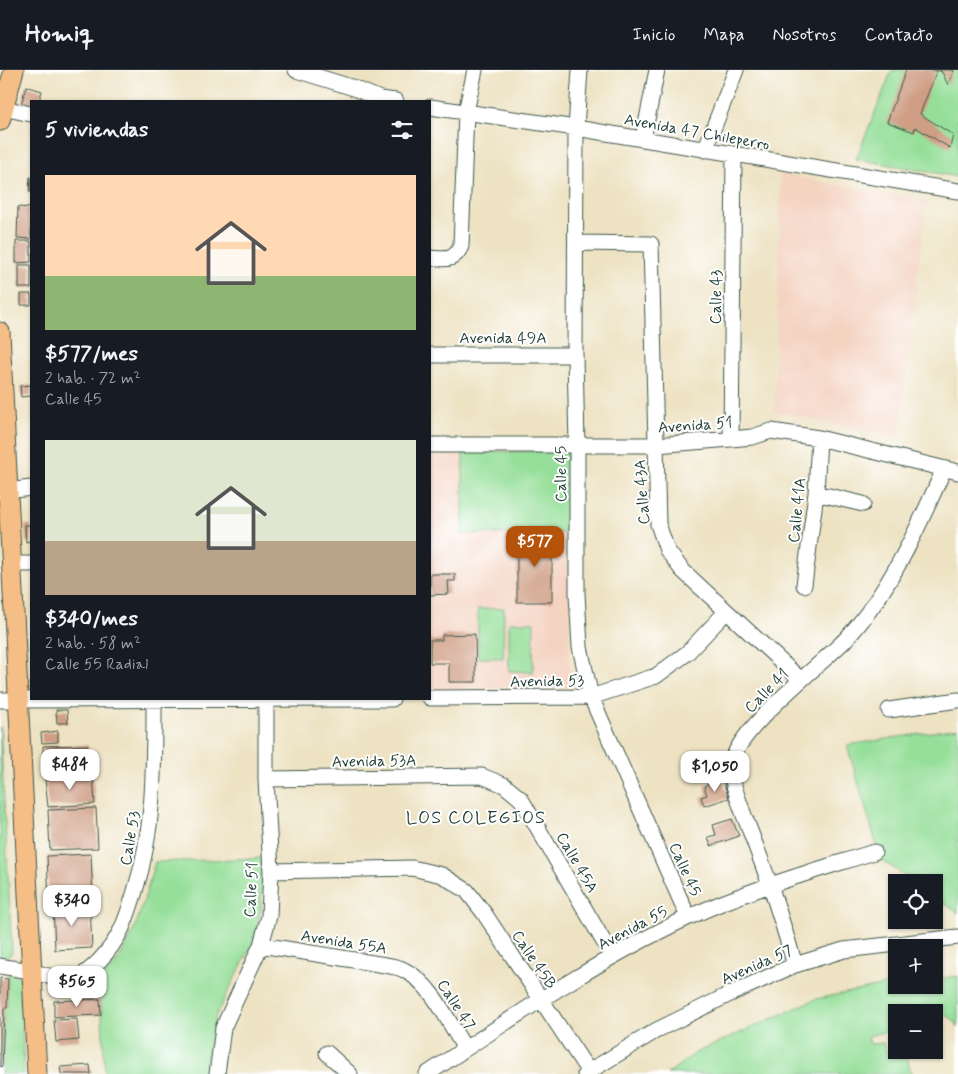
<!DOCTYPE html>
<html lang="es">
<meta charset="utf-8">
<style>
body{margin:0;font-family:Mynerve,sans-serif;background:#242831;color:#f1f3f6;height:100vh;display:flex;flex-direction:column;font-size:19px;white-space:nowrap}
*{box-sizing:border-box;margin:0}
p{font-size:16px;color:#9ea1a6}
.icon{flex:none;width:28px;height:28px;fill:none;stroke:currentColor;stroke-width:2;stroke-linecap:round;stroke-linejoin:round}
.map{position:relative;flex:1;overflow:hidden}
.sheet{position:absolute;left:30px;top:30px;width:401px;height:600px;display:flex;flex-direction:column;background:#171b24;border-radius:0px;box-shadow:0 1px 4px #0004}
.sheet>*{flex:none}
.controls{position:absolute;left:888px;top:804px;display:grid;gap:10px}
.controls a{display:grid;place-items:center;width:55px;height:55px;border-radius:0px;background:#171b24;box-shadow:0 1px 4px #0004;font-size:25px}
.price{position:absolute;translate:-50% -42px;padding:0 11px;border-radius:10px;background:#fff;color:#222;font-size:16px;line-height:32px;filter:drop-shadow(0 1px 2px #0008)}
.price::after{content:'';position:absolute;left:50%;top:30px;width:15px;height:11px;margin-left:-8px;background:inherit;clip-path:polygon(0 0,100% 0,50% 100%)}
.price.selected{background:#b45309;color:#fff}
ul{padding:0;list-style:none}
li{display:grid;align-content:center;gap:10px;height:265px;padding:0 15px}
li span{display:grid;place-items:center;height:155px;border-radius:0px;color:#555}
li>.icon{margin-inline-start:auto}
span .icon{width:90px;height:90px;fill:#fffc;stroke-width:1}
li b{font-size:21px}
h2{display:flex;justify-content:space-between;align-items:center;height:60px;padding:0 15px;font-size:21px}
header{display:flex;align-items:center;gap:30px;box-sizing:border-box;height:70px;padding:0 25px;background:#171b24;border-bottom:1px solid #363941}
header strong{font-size:24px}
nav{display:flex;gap:28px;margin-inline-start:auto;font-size:18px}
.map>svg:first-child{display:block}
.built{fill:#f4d3c1}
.green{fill:#96df9a;stroke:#5a8e67}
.building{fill:#cf9e84}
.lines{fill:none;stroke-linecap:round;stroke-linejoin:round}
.minor-casing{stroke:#3e5649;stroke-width:17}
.major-casing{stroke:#3e5649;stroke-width:21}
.minor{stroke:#fff;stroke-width:15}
.major{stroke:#f6be87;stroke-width:19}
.labels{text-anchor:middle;stroke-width:4;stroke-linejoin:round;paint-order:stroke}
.street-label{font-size:16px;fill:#1f3d34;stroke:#fff}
.neighbourhood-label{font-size:18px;letter-spacing:1px;fill:#1f3d34;stroke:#fff}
</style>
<header>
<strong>Homiq</strong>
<nav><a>Inicio</a><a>Mapa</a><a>Nosotros</a><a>Contacto</a></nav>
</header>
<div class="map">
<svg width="958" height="1004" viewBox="0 0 958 1004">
<rect width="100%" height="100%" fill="#fff"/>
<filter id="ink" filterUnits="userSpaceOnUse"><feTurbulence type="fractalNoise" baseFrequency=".02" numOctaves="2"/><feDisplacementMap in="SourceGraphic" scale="10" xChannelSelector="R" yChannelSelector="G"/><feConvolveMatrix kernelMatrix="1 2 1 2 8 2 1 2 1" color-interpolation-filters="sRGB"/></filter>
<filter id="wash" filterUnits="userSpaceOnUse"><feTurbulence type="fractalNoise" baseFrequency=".0096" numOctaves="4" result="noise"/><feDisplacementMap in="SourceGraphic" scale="20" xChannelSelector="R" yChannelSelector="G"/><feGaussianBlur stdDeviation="1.12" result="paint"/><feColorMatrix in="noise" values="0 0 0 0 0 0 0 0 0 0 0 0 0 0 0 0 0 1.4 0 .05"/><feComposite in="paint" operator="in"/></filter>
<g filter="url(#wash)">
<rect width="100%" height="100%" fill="#ede2c2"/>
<!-- built -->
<path class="built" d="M 781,104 L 926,131 L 899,367 L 774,341 Z
M 568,381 L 570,618 L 430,619 L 430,382 Z"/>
<!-- green -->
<path class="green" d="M 892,0 L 958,0 L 958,107 L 856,89 Z
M 568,381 L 569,463 L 463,464 L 463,382 Z
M 504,538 L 503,588 L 478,588 L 478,539 Z
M 509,552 L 534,552 L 533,602 L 509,601 Z
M 0,656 L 12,883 L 2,890 L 0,890 Z
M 958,658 L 958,843 L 934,826 L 934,812 L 914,812 L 881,790 L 847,675 Z
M 262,788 L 261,838 L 254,871 L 216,945 L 208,979 L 205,1004 L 105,1004 L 100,911 C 106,904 113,898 118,890 C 137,861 145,826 155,792 Z
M 8,903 L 16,904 L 20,909 L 24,1004 L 1,1004 L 4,938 L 7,937 Z
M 958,906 L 958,957 C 950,937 915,942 896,942 L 896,959 L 868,966 L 870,974 L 883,973 L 886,982 L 906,980 L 911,1004 L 667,1004 L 697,982 L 816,929 L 885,915 L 896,913 L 896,915 L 934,915 L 934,909 Z"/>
<g id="blocks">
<!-- building -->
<path class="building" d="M 906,0 L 937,0 L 920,44 L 953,65 L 950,78 L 915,57 L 914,62 L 887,52 Z
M 937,0 L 954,0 L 948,15 L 942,2 Z
M 26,16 L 42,21 L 39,31 L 31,31 L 31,38 L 21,35 Z
M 30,107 L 31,107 L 31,122 L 29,122 Z
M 18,137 L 31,138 L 31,169 L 17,168 Z
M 16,171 L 31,171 L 31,192 L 16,193 Z
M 19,195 L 31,195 L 31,218 L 19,218 Z
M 21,224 L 31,224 L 31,235 L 21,235 Z
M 31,315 L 31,326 L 21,327 L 20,316 Z
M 25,455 L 31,455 L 31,471 L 26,472 Z
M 517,463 L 552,463 L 552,532 L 517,532 Z
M 430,504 L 455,504 L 455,511 L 448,511 L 449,524 L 430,525 Z
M 475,564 L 476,612 L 449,612 L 449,593 L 430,593 L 430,570 L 442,570 L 442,565 Z
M 56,640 L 67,640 L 68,653 L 57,653 Z
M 58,661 L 58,672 L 42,673 L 41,663 Z
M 88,675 L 88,687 L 43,689 L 43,676 Z
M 93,706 L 95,734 L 48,737 L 45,709 Z
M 722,709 L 729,728 L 704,736 L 701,727 L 707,725 L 704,716 Z
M 96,738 L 98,778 L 50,780 L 48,740 Z
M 732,749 L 739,766 L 711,776 L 708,767 L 716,765 L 713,755 Z
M 91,784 L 93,830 L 49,833 L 47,786 Z
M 90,834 L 92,878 L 55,880 L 53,835 Z
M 0,908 L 8,909 L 7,938 L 4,938 L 2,997 L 0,996 Z
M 100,929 L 101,945 L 54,947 L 54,931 Z
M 77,949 L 79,970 L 56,972 L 54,950 Z
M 90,995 L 91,1004 L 61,1004 L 60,997 Z"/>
</g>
</g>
<g filter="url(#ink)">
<use href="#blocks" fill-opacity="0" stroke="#3e5649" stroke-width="1"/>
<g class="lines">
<defs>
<path id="minor" d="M 296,0 L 354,18 L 380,29 L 396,31
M 580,0 L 576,58 L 575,285 L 577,376 L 577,524 L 580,577 L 591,627 L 688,847
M 430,37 L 576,58 L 958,121
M 3,38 L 31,44
M 643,69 L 657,0
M 705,80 L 736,0
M 576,173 L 651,174 L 658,454 L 667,480 L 682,500 L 801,610
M 430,188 C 445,189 454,192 461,176 L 466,42 L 475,0
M 430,285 L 575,285
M 731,369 L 734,85
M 430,375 L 656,375 L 731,369 L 752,367 L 771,361 L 819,368 L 958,402
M 0,422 L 31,418
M 816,423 L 863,434
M 11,494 L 30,494
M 804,515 L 816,423 L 819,368
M 430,628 L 591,627 L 656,606 L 687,583 L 726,542
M 0,630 L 392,629
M 889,640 L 958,630
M 266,709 L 482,706 L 504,715 L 521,729 L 612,886
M 271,801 L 412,798 L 442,805 L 467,821 L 484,843 L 589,1002
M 261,875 L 385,895 C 392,896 399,897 404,900 C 432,913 449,953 465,979
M 795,895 C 787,868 779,842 770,815 C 762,793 754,770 745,748 C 739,731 730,711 732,693 C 736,660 821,595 846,569 C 889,523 919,456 944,399
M 0,896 C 10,898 20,899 30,901 C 45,904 59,912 75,908 C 84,906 93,897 99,891 C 121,868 126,850 135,821 C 155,757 154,695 154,629
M 327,983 L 350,1004
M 217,1004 L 223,958 L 261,875 L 269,846 L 271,801 L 266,709 L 266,630
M 427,1004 C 511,949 595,891 687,848 C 747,820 811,802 874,782
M 585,1004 L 657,960 L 730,924 L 795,895 L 844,880 L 958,867"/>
<path id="major" d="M 0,51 L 14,0
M 0,262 L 37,1004"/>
</defs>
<!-- minor casing -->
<use href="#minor" class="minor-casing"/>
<!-- major casing -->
<use href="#major" class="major-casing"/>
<!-- minor -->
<use href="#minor" class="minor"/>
<!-- major -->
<use href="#major" class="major"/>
</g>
</g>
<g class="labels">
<!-- street labels -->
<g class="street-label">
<text transform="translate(697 61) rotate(10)" y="6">Avenida 47 Chileperro</text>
<text transform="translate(715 227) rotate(-89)" y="6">Calle 43</text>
<text x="503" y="273">Avenida 49A</text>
<text transform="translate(695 354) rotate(-4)" y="6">Avenida 51</text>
<text transform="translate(560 404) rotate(-90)" y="6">Calle 45</text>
<text transform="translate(641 422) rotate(-94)" y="6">Calle 43A</text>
<text transform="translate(796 440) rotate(-84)" y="6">Calle 41A</text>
<text transform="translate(547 610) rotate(-1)" y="6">Avenida 53</text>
<text transform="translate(766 620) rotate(-45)" y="6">Calle 41</text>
<text transform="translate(374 690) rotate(-1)" y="6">Avenida 53A</text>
<text transform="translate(129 768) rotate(-80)" y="6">Calle 53</text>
<text transform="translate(578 792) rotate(60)" y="6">Calle 45A</text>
<text transform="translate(686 799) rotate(66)" y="6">Calle 45</text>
<text transform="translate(250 820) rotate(-87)" y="6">Calle 51</text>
<text transform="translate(632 857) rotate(-28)" y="6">Avenida 55</text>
<text transform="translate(344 871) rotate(9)" y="6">Avenida 55A</text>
<text transform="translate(535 889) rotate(56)" y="6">Calle 45B</text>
<text transform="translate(756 894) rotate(-24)" y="6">Avenida 57</text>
<text transform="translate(457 934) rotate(57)" y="6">Calle 47</text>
</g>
<!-- neighbourhood labels -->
<g class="neighbourhood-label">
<text x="476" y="753">LOS COLEGIOS</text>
</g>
</g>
</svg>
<div class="controls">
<a><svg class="icon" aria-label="locate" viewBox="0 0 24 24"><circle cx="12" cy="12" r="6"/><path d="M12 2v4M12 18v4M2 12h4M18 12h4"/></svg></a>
<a>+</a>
<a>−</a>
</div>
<b class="price selected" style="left:535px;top:498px">$577</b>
<b class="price" style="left:70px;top:721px">$484</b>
<b class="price" style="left:715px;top:723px">$1,050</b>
<b class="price" style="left:72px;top:857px">$340</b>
<b class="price" style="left:77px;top:938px">$565</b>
<section class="sheet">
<h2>5 viviendas<svg class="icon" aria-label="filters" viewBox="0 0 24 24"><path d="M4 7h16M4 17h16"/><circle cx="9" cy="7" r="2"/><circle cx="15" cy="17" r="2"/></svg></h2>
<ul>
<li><span style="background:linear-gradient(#ffd9b3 65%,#8fb573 0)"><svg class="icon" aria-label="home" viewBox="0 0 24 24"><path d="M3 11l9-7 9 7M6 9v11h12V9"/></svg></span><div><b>$577/mes</b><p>2 hab. · 72 m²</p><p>Calle 45</p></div></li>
<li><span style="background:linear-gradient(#dfe7d0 65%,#b9a48a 0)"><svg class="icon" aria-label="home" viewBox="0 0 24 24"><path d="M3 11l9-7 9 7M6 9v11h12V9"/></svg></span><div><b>$340/mes</b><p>2 hab. · 58 m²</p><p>Calle 55 Radial</p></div></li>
</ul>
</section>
</div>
